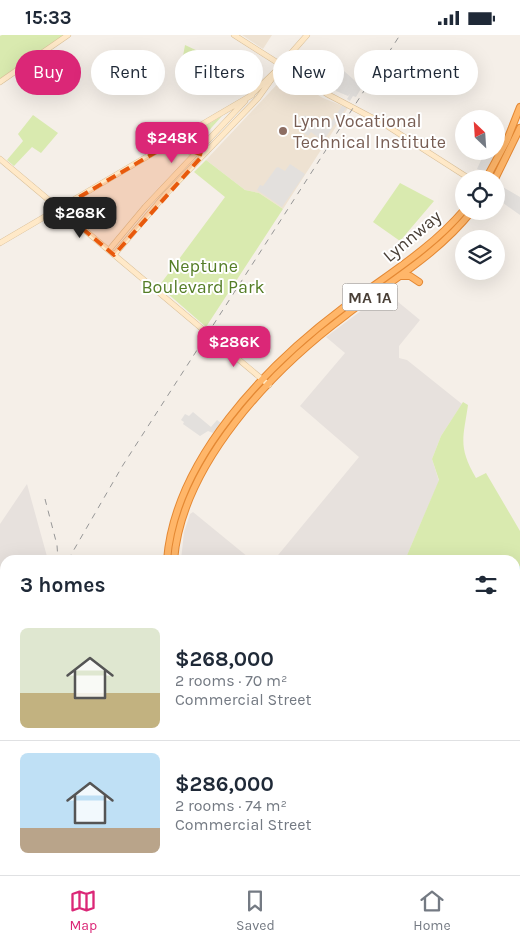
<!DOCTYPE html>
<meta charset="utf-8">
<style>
body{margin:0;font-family:Karla,sans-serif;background:#f2f2f3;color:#1f2937;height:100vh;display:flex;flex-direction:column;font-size:19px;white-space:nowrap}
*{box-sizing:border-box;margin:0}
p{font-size:16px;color:#747a83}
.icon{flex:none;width:28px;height:28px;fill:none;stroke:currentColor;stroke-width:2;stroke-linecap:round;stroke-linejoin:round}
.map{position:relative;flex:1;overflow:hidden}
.details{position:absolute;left:0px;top:520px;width:520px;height:320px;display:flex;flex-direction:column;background:#fff;border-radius:15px 15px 0 0;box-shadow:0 5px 20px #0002}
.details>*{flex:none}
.banner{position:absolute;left:15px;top:15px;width:490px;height:45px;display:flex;gap:10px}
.needle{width:32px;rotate:335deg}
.fabs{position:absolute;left:455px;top:75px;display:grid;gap:10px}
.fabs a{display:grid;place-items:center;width:50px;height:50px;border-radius:50%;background:#fff;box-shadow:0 5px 20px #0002;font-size:25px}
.price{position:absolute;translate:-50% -42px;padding:0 11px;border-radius:10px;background:#db2777;color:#fff;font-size:16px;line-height:32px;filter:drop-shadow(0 1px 2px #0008)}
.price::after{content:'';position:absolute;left:50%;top:30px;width:15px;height:11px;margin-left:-8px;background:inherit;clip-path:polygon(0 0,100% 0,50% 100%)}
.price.current{background:#222;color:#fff}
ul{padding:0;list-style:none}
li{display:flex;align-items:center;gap:15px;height:125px;padding:0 20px}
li+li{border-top:1px solid #e0e1e3}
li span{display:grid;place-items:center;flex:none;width:140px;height:100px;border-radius:8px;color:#555}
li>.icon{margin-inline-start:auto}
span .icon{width:60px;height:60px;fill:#fffc;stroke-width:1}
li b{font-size:21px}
h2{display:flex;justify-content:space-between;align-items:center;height:60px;padding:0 20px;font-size:21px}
.pill{padding:0 18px;border-radius:22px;background:#fff;box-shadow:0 5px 20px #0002;font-size:18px;line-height:45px}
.pill.current{background:#db2777;color:#fff}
.status{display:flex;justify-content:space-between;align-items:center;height:35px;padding:0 25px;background:#fff;direction:ltr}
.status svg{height:14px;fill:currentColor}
.dock{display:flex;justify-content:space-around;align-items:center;height:70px;border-top:1px solid #e0e1e3;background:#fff;font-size:14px;color:#747a83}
.dock a{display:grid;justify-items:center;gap:2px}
.dock .current{color:#db2777}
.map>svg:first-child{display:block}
.industrial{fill:#e7e1dd}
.education{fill:#eee2d2}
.green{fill:#d9eaaf}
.parking{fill:#e3e0dd}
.water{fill:#a2def3}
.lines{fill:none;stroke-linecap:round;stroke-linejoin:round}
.secondary-casing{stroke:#d9bf98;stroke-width:6}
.highway-casing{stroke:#e48833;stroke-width:8}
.secondary{stroke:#ffe9c8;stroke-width:5}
.highway{stroke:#ffb669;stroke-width:6}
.rail{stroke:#979797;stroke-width:1;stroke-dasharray:6 6;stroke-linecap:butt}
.marked{fill:#e8590c;fill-opacity:0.2;stroke:#e8590c;stroke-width:4;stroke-dasharray:10 6;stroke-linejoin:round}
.education-dot{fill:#8d6e63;stroke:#fff;stroke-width:2}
.labels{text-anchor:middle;stroke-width:4;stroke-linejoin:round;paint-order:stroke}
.shield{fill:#fff;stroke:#807972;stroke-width:1}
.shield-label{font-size:16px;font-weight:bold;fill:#493f36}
.education-label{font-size:18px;fill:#785e54;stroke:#fff;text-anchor:start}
.street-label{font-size:18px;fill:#493f36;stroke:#fff}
.park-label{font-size:18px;fill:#547d26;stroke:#fff}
</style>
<div class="status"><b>15:33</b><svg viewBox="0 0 49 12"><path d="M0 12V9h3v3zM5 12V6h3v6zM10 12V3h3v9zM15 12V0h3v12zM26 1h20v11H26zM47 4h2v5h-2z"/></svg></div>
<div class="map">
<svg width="520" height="840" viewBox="0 0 520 840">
<rect width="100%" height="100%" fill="#f5efe8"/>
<!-- industrial -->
<path class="industrial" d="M 386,257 L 420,285 L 399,311 L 399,323 L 407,325 L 462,369 L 441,401 L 432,424 L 439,446 L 405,525 L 274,525 L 359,422 L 300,371 L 345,318 L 326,302 Z
M 27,449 L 48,525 L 5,525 L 5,651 L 0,665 L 0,489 Z
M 193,477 L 248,522 L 250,525 L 181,525 L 184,497 L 190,479 Z
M 5,705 L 5,727 L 0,745 L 0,723 Z"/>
<!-- education -->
<path class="education" d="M 242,0 L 272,0 L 263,14 Z
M 288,42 L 323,63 L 348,73 L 283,174 L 259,158 L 245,155 L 206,125 L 283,43 Z"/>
<!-- green -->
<path class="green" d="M 2,0 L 64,0 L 0,44 L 0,1 Z
M 185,10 L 202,18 L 193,32 L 182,27 Z
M 33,80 L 58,98 L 41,118 L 32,112 L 14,131 L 7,125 L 23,106 L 18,99 Z
M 222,81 L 194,112 L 185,110 L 183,106 L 185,103 Z
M 206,125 L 245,155 L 259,158 L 283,174 L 206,292 L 159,251 L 225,162 L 194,137 Z
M 400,148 L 434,166 L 400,206 L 373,187 Z
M 463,367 L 468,370 C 463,404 458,412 476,443 L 486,438 L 520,496 L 520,531 L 515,536 L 515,525 L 405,525 L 439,445 L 432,424 L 441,401 Z"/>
<!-- parking -->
<path class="parking" d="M 344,36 L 362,52 L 356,62 L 353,61 L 350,66 L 347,64 L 350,59 L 348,61 L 336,56 L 334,52 Z
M 342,71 L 347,72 L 323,106 L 311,97 L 308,101 L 296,93 L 305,80 L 326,94 Z
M 496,87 L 499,88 L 502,95 L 499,109 L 496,108 Z
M 478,116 L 494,123 L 486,137 L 477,134 L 482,123 L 477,121 Z
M 290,129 L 305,139 L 282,172 L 257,155 L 260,150 L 263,151 L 276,133 L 278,132 L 285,136 Z
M 501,151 L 520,162 L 520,180 L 496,163 L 496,155 L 498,156 Z
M 193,377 L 211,392 L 217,385 L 221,388 L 213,398 L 208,396 L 200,401 L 183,389 L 184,387 L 181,385 L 185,379 L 189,381 Z"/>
<!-- water -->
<path class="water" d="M 520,531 L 520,840 L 374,840 L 376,835 L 515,835 L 515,536 Z"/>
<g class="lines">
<defs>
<path id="secondary" d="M 234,0 L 327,59 L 384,89 L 470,144
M 0,47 L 68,0
M 251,60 L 279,33
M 165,113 L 173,113 L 198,118
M 0,124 L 269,350
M 0,208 L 252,60
M 109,215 L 145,172 L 245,66
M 114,220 L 165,160 L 258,63 L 286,24 L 307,0"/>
<path id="highway" d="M 486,144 L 507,105 L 520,72
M 495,144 L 520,93
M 402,241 L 410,241 L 419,247
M 167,525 C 175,424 266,331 343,273 C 385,241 429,216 464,175
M 174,525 C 182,429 272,335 346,280 C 390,246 437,220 472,176
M 202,835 L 202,840
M 209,835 L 210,840"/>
</defs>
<!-- secondary casing -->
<use href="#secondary" class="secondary-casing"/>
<!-- highway casing -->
<use href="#highway" class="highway-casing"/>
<!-- secondary -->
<use href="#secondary" class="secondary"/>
<!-- highway -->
<use href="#highway" class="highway"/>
<!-- rail -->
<path class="rail" d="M 45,464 L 57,510 L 58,525
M 68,525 L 123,430 L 400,0
M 0,683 L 5,668
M 0,700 L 5,685"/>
</g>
<!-- marked area -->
<path class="marked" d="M 161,114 L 189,115 L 203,120 L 114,220 L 59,174 Z"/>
<!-- markers -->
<circle class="education-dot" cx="283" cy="96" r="5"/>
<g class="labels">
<!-- shield labels -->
<rect class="shield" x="342.5" y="248.5" width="55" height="27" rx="4"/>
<g class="shield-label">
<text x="370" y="268">MA 1A</text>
</g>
<!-- education labels -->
<g class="education-label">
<text x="293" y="92">Lynn Vocational<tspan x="293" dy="21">Technical Institute</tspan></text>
</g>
<!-- street labels -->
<g class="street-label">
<text transform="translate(412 201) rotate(-40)" y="6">Lynnway</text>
</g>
<!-- park labels -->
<g class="park-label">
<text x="203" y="237">Neptune<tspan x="203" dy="21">Boulevard Park</tspan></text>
</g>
</g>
</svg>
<div class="fabs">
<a><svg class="needle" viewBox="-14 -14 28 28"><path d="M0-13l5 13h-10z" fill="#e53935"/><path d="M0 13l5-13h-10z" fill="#747a83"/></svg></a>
<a><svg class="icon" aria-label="locate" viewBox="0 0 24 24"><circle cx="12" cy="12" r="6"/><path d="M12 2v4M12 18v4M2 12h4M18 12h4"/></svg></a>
<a><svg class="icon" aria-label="layers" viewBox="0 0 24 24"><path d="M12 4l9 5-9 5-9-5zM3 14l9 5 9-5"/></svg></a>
</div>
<b class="price" style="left:172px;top:129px">$248K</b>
<b class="price current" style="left:80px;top:204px">$268K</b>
<b class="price" style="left:234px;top:333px">$286K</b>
<div class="banner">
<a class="pill current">Buy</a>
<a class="pill">Rent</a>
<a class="pill">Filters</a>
<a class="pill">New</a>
<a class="pill">Apartment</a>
</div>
<section class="details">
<h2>3 homes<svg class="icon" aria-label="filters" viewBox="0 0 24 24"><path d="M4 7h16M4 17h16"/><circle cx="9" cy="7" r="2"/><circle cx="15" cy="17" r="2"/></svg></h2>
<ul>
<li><span style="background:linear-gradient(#dfe7d0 65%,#c2b280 0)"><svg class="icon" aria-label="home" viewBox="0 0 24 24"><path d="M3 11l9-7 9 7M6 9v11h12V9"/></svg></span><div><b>$268,000</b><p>2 rooms · 70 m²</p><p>Commercial Street</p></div></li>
<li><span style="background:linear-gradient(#bfe0f5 75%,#b9a48a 0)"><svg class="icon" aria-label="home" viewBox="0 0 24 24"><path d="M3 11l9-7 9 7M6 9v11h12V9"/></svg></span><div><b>$286,000</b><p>2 rooms · 74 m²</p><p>Commercial Street</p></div></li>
</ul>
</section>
</div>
<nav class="dock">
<a class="current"><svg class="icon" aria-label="map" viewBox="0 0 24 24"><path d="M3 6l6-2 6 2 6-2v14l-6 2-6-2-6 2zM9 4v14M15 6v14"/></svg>Map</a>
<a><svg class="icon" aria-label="saved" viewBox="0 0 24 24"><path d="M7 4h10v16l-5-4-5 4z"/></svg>Saved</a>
<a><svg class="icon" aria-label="home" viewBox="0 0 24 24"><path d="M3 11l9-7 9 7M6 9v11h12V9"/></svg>Home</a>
</nav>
